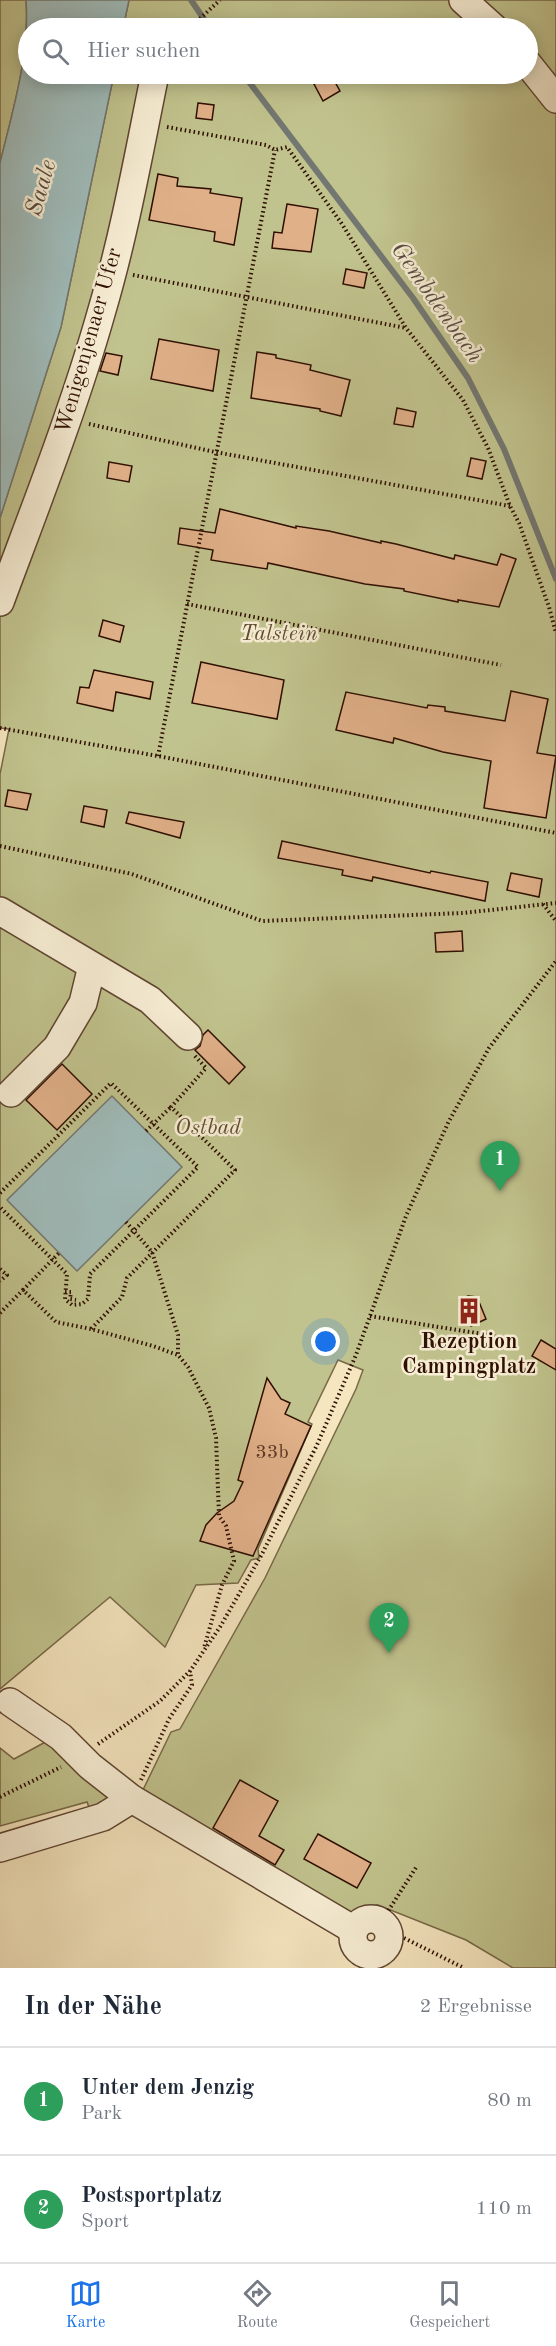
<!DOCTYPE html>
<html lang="de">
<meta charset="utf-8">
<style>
body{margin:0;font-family:"Old Standard TT",serif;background:#f2f2f3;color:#1f2937}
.you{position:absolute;left:326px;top:1342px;width:21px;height:21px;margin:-15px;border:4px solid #fff;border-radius:50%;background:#1a73e8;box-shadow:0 0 0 9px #1a73e833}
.badge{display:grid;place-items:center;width:39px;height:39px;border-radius:50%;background:#1a73e8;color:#fff;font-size:20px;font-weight:700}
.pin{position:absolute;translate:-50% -50px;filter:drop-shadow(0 2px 3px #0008)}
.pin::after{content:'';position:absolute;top:32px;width:21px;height:18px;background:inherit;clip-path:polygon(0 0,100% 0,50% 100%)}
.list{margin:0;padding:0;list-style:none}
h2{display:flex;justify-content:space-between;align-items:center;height:78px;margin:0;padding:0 24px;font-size:26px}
h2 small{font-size:20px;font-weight:400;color:#747a83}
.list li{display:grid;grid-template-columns:39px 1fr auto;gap:18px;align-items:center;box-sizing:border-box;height:108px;padding:0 24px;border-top:2px solid #e0e1e3}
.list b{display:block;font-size:22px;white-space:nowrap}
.list p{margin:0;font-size:20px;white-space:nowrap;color:#747a83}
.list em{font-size:20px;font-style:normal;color:#747a83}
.icon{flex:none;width:33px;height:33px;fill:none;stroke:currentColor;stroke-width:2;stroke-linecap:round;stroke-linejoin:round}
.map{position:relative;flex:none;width:556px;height:1968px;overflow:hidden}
.search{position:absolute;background:#fff;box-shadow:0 3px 15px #0003;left:18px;right:18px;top:18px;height:66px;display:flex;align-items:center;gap:15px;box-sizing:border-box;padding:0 21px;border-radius:33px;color:#747a83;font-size:22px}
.sheet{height:294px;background:#fff}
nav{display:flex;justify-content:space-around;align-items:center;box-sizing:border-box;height:84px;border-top:2px solid #e0e1e3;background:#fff;font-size:16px;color:#747a83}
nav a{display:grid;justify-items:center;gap:3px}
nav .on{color:#1a73e8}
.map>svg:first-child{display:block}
</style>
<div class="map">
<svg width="556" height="1968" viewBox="0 0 556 1968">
<rect width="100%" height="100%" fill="#f5e6c0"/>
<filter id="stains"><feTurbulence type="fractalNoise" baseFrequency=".00333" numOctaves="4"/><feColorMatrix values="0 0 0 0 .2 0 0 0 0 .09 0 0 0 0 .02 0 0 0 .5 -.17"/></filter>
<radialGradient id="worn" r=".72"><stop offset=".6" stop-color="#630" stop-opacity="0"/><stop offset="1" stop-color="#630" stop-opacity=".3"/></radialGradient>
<!-- green -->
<g fill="#c1c38e" stroke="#786948" stroke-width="1.5">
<path d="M 0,0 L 26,0 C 30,54 13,110 0,163 Z"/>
<polygon points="129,0 556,0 556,1968 513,1968 466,1940 378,1905 364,1907 350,1914 141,1794 171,1732 180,1729 265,1578 356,1389 363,1370 338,1360 308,1422 312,1424 258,1549 259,1558 251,1560 238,1583 196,1585 165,1647 110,1597 0,1689 0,774 9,729 0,728 0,518 61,327 114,74 528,74 528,28 123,28"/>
<polygon points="51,1739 118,1798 92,1815 87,1802 0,1826 0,1748 14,1759"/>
</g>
<!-- water -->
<g fill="#a0bdbc" stroke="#737771" stroke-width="1.5">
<path d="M 26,0 L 129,0 L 123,28 L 28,28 L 28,74 L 114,74 L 61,327 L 0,518 L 0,163 C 13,110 30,54 26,0 Z"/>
<polygon points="112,1096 182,1167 77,1271 7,1200"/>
</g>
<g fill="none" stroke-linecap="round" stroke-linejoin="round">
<!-- stream -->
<g stroke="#737771" stroke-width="6">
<polyline points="191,0 210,28"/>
<polyline points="243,74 413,298 468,378 504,449 556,579"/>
</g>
</g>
<!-- building -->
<g fill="#e0b089" stroke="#2f0f01" stroke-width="1.5">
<polygon points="331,75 340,91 323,101 314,84"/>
<polygon points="198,103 214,105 212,120 196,118"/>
<polygon points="158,174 178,178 177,186 211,189 210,193 242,198 234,245 214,241 215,232 149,220"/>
<polygon points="287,204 318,209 311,252 272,248 274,232 282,233"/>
<polygon points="346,269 367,273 364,288 343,284"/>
<polygon points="159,339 219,350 213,391 151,379"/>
<polygon points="257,352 276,355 276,358 311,365 310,370 350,380 341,416 320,411 320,409 251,398"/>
<polygon points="106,353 122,356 118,375 100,371"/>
<polygon points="397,408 416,412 413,427 394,424"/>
<polygon points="471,458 486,461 482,479 467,476"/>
<polygon points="109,462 132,466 129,482 107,478"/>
<polygon points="220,509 296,528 296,526 329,531 381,543 381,541 396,544 454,559 455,555 497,565 501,554 516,559 499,607 458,600 458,602 404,591 404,589 365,584 268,563 267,569 211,560 213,550 178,544 180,528 215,533"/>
<polygon points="103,620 124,626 120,642 99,636"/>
<polygon points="201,662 284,680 277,719 192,703"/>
<polygon points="94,670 153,682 150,699 116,692 113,711 77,703 80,687 89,688"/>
<polygon points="511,691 548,699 537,753 556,756 546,818 484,808 491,761 443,752 394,738 393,743 336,730 346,692 427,708 428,705 445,707 445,711 505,721"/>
<polygon points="8,790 31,794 27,810 5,806"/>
<polygon points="84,806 107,810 104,827 81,822"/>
<polygon points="129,812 184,822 180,838 126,823"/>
<polygon points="282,841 430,873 431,871 488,882 485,901 373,877 372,881 342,875 343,870 278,858"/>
<polygon points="511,873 542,879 539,897 507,890"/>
<polygon points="462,931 463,951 436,952 435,933"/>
<polygon points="208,1030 245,1067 229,1084 195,1050 200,1046 203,1035"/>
<polygon points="62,1064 92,1094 57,1130 26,1100"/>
<polygon points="468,1296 477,1297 486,1319 471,1326 459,1300"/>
<polygon points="541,1340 556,1349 556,1370 532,1356"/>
<polygon points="267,1378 281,1399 290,1403 285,1414 311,1426 253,1556 200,1541 206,1525 217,1513 234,1501 243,1482 238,1480"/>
<polygon points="240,1780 278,1801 259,1836 284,1850 275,1865 213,1828"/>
<polygon points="318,1834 371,1863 357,1888 304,1859"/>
</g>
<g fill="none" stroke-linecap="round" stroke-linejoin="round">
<!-- minor casing -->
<g stroke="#604531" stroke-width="30">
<g id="minor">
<polyline points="463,0 494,28"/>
<polyline points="528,64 556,99"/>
<path d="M 0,602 C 36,505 74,409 102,310 C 125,232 139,152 155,74"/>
<polyline points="0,911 150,1000 188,1036"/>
<polyline points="11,1093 57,1047 83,1003 92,966"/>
<polyline points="10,1702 61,1737 90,1766 132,1799 354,1930"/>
<polyline points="0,1848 103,1817 132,1799"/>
<circle cx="371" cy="1937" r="18"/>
</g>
</g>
<!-- path -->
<g stroke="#2f0f01" stroke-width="4" stroke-dasharray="1.5 3" stroke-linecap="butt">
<polyline points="190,28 220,0"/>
<polyline points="167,127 266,145 275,150 287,147 342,224 406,328 463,400 488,448 510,506 519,523 549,607 556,633"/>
<polyline points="133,275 406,328"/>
<polyline points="89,424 215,452 510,506"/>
<polyline points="187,604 501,665"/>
<polyline points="0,728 158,756 556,833"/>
<polyline points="158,756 275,150"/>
<polyline points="0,846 132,874 262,921 463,913 556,903"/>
<polyline points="543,904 556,921"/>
<polyline points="195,1056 206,1068 171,1107 235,1170 127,1278 122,1297 91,1329 153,1346 178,1355 188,1367 209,1408 216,1438 219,1516 226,1526 234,1561 222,1585 204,1648"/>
<polyline points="146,1131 171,1107"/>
<polyline points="0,1193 111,1083 198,1167 90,1274 88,1299 82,1304 72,1305 65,1299 67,1274 0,1207"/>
<polyline points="126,1222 152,1252 178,1335 178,1355"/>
<polyline points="0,1269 7,1275 0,1281"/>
<polyline points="23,1290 59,1253"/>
<polyline points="65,1292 71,1292 70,1299 76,1300"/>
<polyline points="0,1313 23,1290 56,1322 91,1329"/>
<polyline points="370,1316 495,1336"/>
<polyline points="98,1744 160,1701 190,1671 220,1627 262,1554 317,1445 356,1355 406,1216 448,1123 489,1048 556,961"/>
<polyline points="141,1780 169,1719 192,1685 190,1671"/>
<polyline points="0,1797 61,1767"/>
<polyline points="381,1922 417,1866"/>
<polyline points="388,1930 464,1968"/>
</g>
<!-- minor -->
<use href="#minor" stroke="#f8efd6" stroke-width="27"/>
</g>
<!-- icons -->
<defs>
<g id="building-bare" transform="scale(2.07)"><path d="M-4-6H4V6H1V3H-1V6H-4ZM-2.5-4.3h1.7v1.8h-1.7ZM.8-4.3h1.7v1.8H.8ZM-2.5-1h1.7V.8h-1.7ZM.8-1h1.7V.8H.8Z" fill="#8f2418" stroke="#f8efd6" stroke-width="2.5" paint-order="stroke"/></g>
</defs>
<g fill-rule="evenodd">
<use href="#building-bare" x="469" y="1311"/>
</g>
<g text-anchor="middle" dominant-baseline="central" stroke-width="5" stroke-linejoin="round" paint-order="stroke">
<!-- number labels -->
<g font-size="20" fill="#5b3723">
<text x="272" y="1453">33b</text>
</g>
<!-- street labels -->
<g font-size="22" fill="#2f0f01" stroke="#f8efd6">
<text transform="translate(89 341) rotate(-74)">Wenigenjenaer Ufer</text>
</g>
<!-- park labels -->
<g font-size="22" font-style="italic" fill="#624e32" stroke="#f8efd6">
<text x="279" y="634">Talstein</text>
<text x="208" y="1128">Ostbad</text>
</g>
<!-- poi labels -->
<g font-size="22" font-weight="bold" fill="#2f0f01" stroke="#f8efd6">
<text x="469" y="1342">Rezeption<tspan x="469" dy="25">Campingplatz</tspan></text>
</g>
<!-- water labels -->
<g font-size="24" font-style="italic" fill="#574c42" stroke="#f8efd6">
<text transform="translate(42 188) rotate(-74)">Saale</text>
<text transform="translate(436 303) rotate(55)">Gembdenbach</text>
</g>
</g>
<rect width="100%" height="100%" filter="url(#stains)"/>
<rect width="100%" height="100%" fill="url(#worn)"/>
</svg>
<div class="you"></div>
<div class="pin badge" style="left:500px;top:1191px;background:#2e9e5b">1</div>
<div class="pin badge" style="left:389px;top:1653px;background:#2e9e5b">2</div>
<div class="search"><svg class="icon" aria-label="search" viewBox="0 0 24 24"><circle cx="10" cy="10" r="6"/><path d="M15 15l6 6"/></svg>Hier suchen</div>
</div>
<section class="sheet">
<h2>In der Nähe<small>2 Ergebnisse</small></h2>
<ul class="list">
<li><span class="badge" style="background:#2e9e5b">1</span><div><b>Unter dem Jenzig</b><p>Park</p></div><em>80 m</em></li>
<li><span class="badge" style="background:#2e9e5b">2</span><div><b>Postsportplatz</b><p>Sport</p></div><em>110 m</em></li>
</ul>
</section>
<nav>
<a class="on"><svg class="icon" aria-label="map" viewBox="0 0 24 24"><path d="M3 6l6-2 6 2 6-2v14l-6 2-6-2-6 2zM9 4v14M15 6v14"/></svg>Karte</a>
<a><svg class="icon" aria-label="directions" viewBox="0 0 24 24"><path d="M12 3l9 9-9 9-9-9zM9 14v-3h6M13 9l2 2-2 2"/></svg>Route</a>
<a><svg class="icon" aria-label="saved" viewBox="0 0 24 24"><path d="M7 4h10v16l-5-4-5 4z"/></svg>Gespeichert</a>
</nav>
